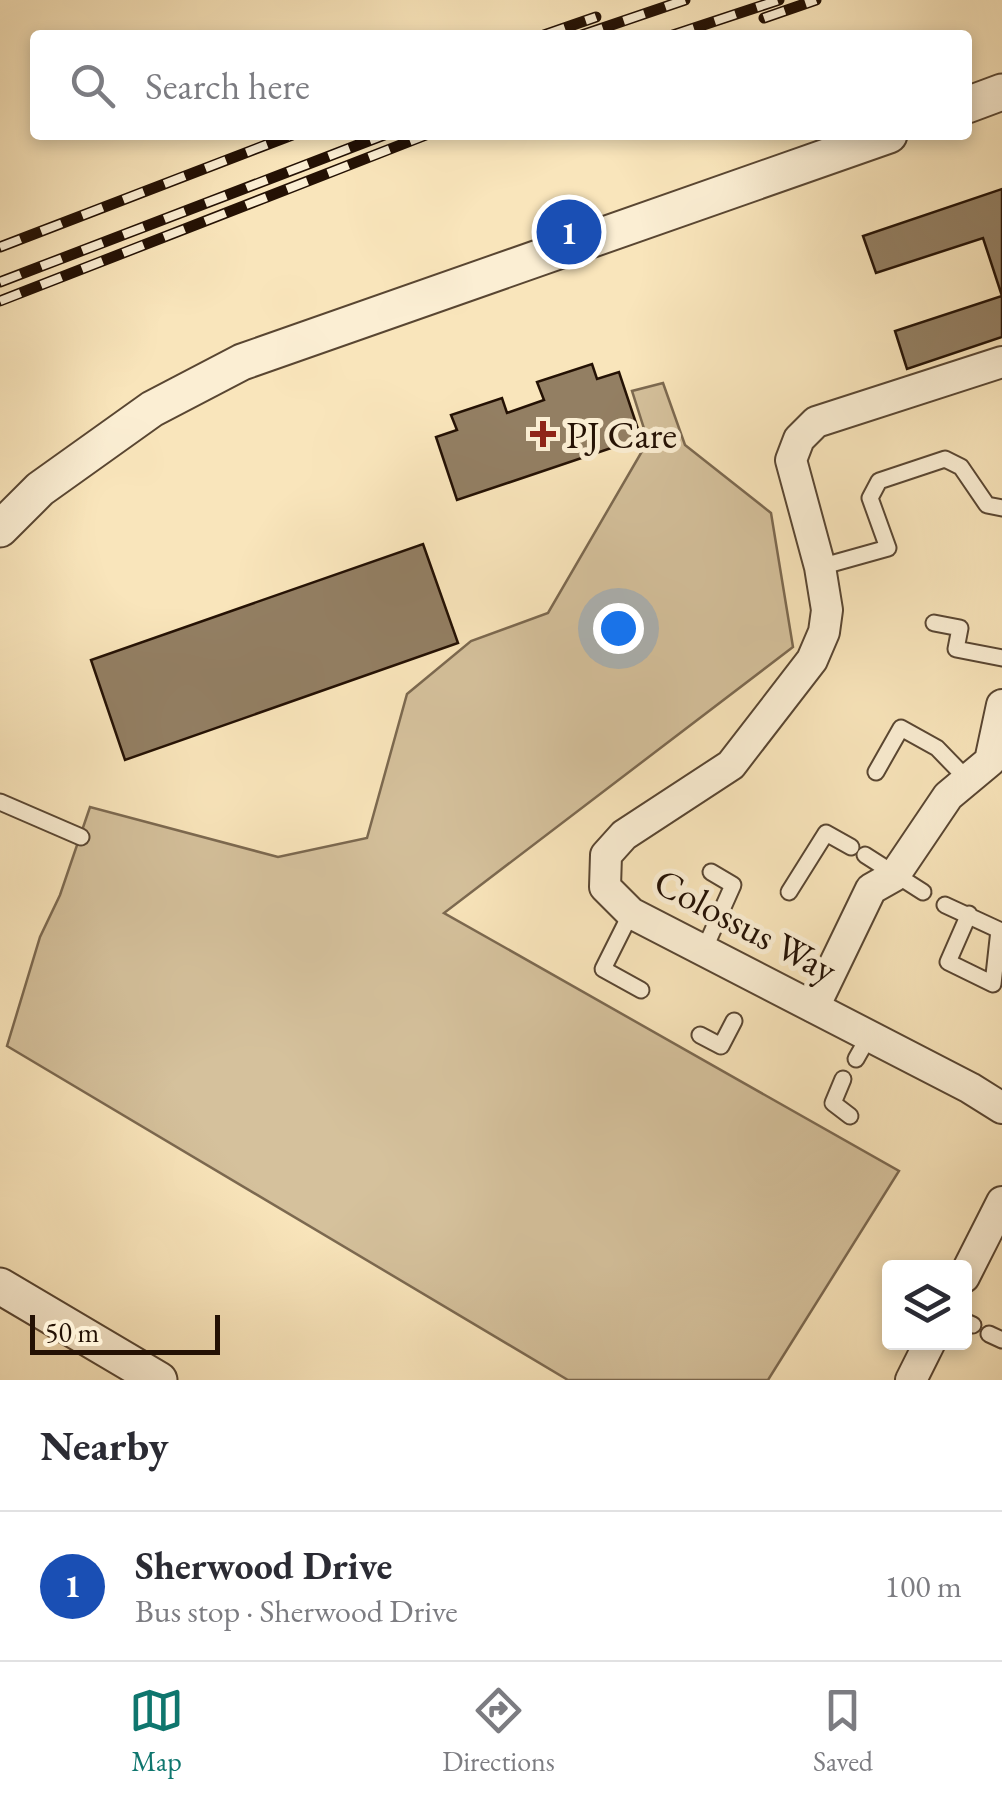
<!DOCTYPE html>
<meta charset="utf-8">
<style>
body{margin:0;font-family:"EB Garamond",serif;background:#f2f2f3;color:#2b2b33}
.controls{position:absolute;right:30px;bottom:30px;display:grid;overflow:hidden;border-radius:10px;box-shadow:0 5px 15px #0003}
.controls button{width:90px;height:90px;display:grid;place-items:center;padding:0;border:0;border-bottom:2px solid #e1e1e2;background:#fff;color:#2b2b33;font:50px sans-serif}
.scale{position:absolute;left:30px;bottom:25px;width:190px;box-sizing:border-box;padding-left:10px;border:5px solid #241104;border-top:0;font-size:28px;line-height:35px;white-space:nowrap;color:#241104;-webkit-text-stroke:8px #fbeed3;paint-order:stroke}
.you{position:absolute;left:618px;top:628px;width:35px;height:35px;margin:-25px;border:8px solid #fff;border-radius:50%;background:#1a73e8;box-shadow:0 0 0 15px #1a73e833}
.badge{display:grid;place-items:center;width:65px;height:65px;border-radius:50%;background:#0f766e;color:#fff;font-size:32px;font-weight:700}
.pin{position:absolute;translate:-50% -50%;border:5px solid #fff;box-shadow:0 2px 10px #0006}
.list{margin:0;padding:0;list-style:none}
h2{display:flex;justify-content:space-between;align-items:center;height:130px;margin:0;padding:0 40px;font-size:42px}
h2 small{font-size:32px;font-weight:400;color:#7c7c81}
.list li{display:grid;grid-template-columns:65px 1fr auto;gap:30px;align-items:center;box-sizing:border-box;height:150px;padding:0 40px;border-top:2px solid #e1e1e2}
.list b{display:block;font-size:38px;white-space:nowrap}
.list p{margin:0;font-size:32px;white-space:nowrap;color:#7c7c81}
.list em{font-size:32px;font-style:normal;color:#7c7c81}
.icon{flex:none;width:55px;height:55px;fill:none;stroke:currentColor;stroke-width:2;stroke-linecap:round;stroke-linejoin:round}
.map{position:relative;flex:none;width:1002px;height:1380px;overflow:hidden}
.search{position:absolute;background:#fff;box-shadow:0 5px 15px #0003;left:30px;right:30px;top:30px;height:110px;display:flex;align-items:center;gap:25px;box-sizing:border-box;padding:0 35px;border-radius:10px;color:#7c7c81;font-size:38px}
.sheet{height:280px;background:#fff}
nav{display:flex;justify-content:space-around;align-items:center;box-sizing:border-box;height:140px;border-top:2px solid #e1e1e2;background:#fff;font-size:28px;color:#7c7c81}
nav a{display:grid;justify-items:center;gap:5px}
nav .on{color:#0f766e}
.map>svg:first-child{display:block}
</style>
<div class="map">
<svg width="1002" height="1380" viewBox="0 0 1002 1380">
<rect width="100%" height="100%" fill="#f9e5bb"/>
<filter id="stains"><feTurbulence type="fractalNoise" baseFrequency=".002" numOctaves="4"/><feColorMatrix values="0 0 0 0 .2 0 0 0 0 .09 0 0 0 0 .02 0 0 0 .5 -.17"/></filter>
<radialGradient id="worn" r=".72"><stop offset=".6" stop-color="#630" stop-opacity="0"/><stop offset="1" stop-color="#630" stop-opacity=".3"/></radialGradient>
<!-- green -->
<polygon fill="#d5c19c" stroke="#7c6950" stroke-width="2.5" points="663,383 685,445 771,513 793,647 444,913 899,1171 768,1380 568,1380 7,1046 40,937 60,895 90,807 278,857 367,838 407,694 471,641 548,613 648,441 632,391"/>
<!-- building -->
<g fill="#937f63" stroke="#241104" stroke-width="2.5">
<polygon points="1002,189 1002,337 907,369 895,331 1002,296 983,238 876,273 863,236"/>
<polygon points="592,364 597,379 619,372 641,438 457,500 436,437 457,430 451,415 502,398 507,413 544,400 537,382"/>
<polygon points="423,544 458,643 125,760 91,660"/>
</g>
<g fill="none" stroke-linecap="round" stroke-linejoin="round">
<!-- service casing -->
<g stroke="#594632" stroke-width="19">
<g id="service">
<polyline points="820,567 888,548 870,498 879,481 945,459 961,467 987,505 1002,508"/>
<polyline points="934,623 960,628 956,649 1002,658"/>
<polyline points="876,772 901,728 937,748 968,780"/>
<polyline points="0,802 81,837"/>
<polyline points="865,855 923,892"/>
<polyline points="789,892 826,833 851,847"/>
<polyline points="945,905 999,930 993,984 948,962 969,914"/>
<polyline points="631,913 603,969 641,990"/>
<polyline points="704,950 733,885 711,872"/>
<polyline points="700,1035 721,1046 734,1021"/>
<polyline points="856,1059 869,1036"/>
<polyline points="843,1079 833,1103 850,1116"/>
<polyline points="964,1321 973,1325"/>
<polyline points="989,1334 1002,1340"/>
</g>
</g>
<!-- minor casing -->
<g stroke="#594632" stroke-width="34">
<g id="minor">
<polyline points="1002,362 816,422 799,439 791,460 820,567 827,610 824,632 812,660 731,765 624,835 606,855 605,887 631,913 970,1088 1002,1108"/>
<polyline points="814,1007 871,889 894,876 948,796 990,761 1002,705"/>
<polyline points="964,1277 1002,1202"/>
<polyline points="911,1380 930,1342"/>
</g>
</g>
<!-- tertiary casing -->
<g stroke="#594632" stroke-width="39">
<g id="tertiary">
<polyline points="967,105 1002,92"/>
<polyline points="0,529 40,489 152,409 242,362 889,135"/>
<polyline points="0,1286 159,1380"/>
</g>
</g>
<!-- service -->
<use href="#service" stroke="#fbeed3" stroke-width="15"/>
<!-- minor -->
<use href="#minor" stroke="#fbeed3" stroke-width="30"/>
<!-- tertiary -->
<use href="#tertiary" stroke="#fbeed3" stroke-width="35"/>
<!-- rail casing -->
<g stroke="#241104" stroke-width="11">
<g id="rail">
<polyline points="764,18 816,0"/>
<polyline points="544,35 596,17"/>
<polyline points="582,35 685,0"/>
<polyline points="673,35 779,0"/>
<polyline points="0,247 292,135"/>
<polyline points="0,282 384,135"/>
<polyline points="0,301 426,135"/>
</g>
</g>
<!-- rail -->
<use href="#rail" stroke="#fbeed3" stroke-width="8" stroke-dasharray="22" stroke-linecap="butt"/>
</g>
<!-- markers -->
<path fill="#8f2418" stroke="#fbeed3" stroke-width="4" d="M538 419h10v10h10v10h-10v10h-10v-10h-10v-10h10z"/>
<g text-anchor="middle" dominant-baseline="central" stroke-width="10" stroke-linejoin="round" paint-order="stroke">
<!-- poi labels -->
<g font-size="38" fill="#241104" stroke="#fbeed3" text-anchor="start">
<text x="566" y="434">PJ Care</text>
</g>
<!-- street labels -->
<g font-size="38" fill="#241104" stroke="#fbeed3">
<text transform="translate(746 925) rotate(28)">Colossus Way</text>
</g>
</g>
<rect width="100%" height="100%" filter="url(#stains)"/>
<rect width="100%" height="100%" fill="url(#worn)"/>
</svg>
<div class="controls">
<button><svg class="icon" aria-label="layers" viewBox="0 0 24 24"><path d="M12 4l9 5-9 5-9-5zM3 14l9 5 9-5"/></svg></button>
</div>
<div class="scale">50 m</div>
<div class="you"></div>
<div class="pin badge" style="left:569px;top:232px;background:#1a4fb4">1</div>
<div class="search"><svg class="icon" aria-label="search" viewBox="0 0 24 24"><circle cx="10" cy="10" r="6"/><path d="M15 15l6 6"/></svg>Search here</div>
</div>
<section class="sheet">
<h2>Nearby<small></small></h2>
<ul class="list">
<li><span class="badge" style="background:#1a4fb4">1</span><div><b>Sherwood Drive</b><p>Bus stop · Sherwood Drive</p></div><em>100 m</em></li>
</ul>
</section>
<nav>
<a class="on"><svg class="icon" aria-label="map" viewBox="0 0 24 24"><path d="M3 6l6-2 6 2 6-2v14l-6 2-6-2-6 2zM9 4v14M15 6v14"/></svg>Map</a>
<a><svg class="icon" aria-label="directions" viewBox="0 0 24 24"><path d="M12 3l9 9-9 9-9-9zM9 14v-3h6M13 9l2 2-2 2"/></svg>Directions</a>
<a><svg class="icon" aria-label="saved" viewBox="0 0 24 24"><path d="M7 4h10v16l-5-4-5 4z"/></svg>Saved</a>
</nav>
